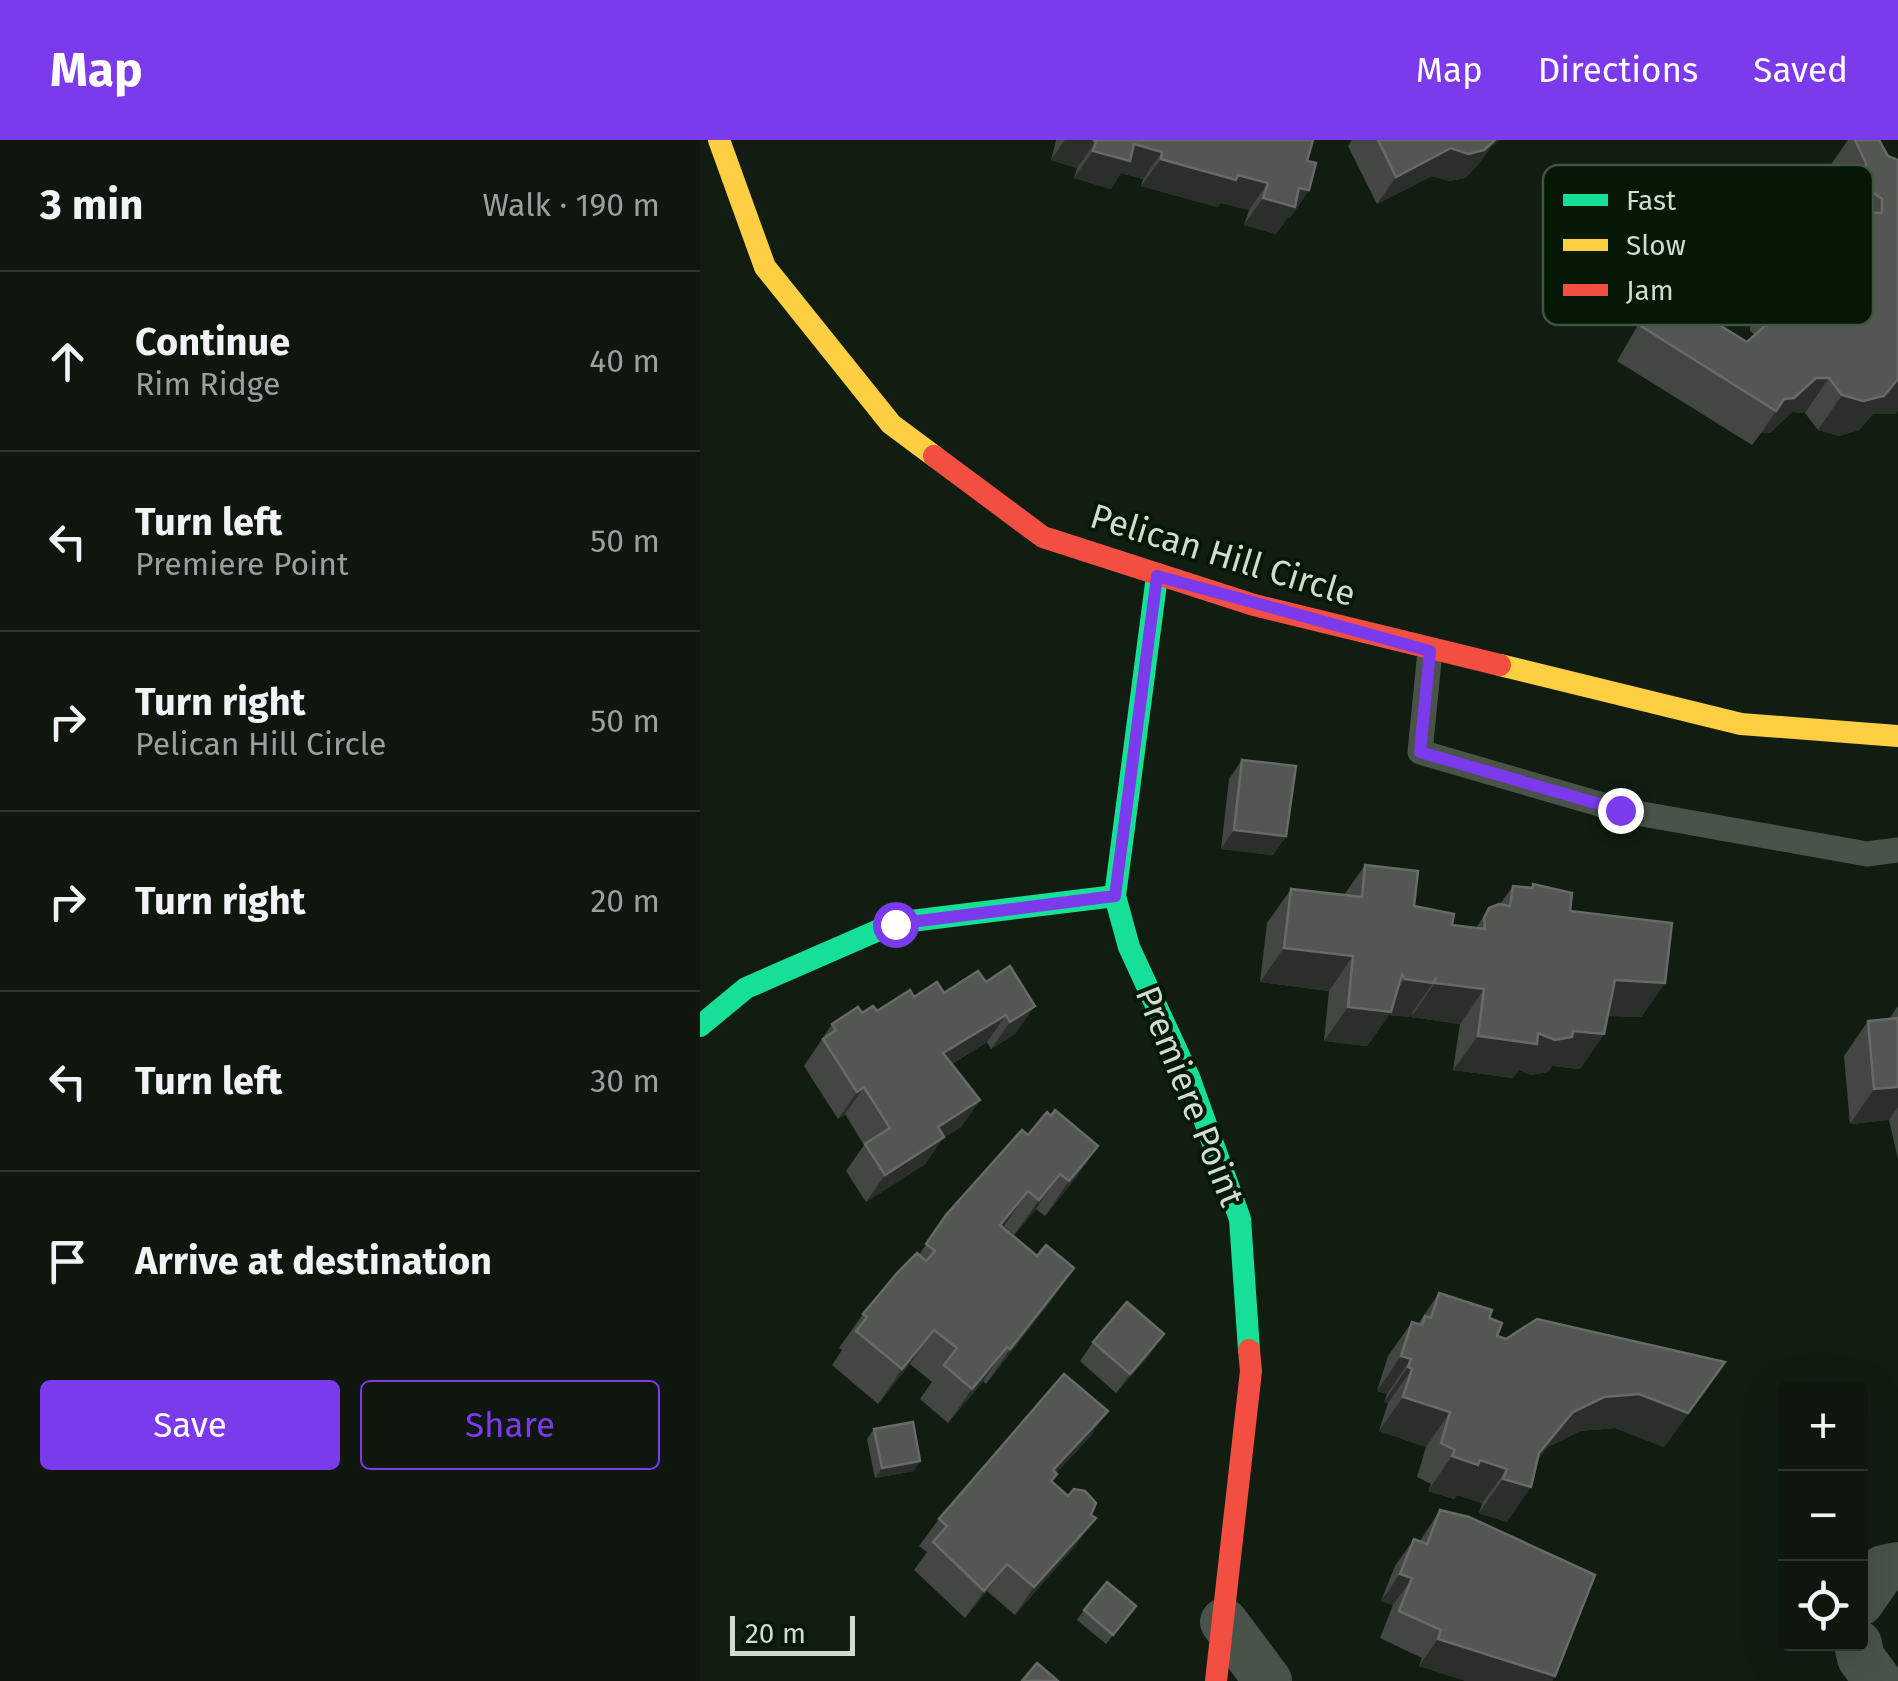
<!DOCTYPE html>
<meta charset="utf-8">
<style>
body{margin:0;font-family:"Fira Sans",sans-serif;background:#1c231c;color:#f1f3f6}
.controls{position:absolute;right:30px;bottom:30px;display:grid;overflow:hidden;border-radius:10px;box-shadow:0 10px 40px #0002}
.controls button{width:90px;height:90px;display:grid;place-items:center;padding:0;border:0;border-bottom:2px solid #2e352e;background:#0e160e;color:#f1f3f6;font:50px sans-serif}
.scale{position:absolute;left:30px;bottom:25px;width:125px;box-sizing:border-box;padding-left:10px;border:5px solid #cfdccf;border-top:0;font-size:28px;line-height:35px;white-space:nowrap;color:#cfdccf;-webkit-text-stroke:8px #051805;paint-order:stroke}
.stop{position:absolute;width:30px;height:30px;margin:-22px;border:8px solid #7c3aed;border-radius:50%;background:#fff}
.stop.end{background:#7c3aed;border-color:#fff;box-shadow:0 2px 10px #0008}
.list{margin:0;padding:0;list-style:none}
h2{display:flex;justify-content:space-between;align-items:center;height:130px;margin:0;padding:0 40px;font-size:42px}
h2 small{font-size:32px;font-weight:400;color:#9b9f9e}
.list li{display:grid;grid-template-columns:65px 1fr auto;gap:30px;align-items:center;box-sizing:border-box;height:180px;padding:0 40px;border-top:2px solid #2e352e}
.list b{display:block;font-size:38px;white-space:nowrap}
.list p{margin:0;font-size:32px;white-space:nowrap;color:#9b9f9e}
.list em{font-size:32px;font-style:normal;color:#9b9f9e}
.actions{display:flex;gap:20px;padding:30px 40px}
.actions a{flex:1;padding:22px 0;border:2px solid #7c3aed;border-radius:10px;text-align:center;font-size:35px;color:#7c3aed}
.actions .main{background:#7c3aed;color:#fff}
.icon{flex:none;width:55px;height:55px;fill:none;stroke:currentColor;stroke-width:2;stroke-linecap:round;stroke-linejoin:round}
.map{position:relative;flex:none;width:1198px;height:1541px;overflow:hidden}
header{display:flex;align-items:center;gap:60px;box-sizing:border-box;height:140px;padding:0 50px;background:#7c3aed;color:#fff}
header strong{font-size:48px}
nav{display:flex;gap:55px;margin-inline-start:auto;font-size:35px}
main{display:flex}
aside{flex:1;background:#0e160e}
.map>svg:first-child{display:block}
</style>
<header>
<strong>Map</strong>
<nav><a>Map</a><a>Directions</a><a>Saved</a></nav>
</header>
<main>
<aside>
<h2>3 min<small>Walk · 190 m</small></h2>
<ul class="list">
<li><svg class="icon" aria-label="ahead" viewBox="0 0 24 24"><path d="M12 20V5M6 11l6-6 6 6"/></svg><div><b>Continue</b><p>Rim Ridge</p></div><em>40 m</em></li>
<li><svg class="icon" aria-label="left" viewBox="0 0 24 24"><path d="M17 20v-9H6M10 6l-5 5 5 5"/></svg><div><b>Turn left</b><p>Premiere Point</p></div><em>50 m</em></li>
<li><svg class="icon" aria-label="right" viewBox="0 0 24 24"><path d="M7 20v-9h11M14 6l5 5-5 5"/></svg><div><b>Turn right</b><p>Pelican Hill Circle</p></div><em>50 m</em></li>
<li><svg class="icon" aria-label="right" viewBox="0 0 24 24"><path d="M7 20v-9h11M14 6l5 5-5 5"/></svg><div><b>Turn right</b></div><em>20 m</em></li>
<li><svg class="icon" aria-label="left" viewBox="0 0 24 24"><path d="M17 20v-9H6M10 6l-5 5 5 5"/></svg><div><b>Turn left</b></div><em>30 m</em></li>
<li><svg class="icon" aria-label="arrive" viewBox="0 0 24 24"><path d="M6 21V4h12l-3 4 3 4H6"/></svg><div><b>Arrive at destination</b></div></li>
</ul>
<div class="actions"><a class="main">Save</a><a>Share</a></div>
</aside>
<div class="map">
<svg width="1198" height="1541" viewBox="0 0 1198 1541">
<rect width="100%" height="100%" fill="#121d12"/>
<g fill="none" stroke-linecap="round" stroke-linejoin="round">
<!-- lane -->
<polyline stroke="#495349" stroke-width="25" points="730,511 720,612 920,670 1167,714 1198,710"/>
<!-- street -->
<g stroke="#495349" stroke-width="48">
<polyline points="1160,1462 1183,1429 1198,1426"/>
<polyline points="524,1482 568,1541"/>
<polyline points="1158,1504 1161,1518 1178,1541"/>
</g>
<!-- fast -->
<g stroke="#16e098" stroke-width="22">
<polyline points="457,436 415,756 429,807 489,937 540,1079 549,1210"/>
<polyline points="0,886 46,848 195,783 415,756"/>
</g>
<!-- slow -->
<g stroke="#ffcf43" stroke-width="22">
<polyline points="19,0 65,127 191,284 234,316"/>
<polyline points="800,525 1041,584 1198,596"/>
</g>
<!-- jam -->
<g stroke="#f24e42" stroke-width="22">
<polyline points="234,316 343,397 554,465 800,525"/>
<polyline points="516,1541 551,1231 549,1210"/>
</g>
</g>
<!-- wall -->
<g fill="#444643">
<polygon points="356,0 613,0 607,21 609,50 590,78 588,77 576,94 544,85 549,70 521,63 517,67 441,46 443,39 421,33 411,49 374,38 377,28 351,20"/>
<polygon points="652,0 801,0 792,5 777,26 765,38 749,41 732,36 677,64 648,6"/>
<polygon points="1148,0 1179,0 1196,274 1173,274 1159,290 1139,296 1118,290 1105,273 1092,272 1070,293 1061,293 1052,305 917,221 938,185 962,150 1047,202 1055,195 1050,191 1050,166 1074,132 1091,122 1100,111 1107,111 1141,78 1142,58 1128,29"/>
<polygon points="542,620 586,696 573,715 521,709 529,639"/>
<polygon points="665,725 714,766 752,785 776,788 789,768 800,764 813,746 831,748 833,744 965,843 941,877 908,876 904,894 880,929 852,926 848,932 831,935 819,930 813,938 753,930 760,884 711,877 712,873 709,877 689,875 667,906 624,901 629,851 560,842 567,783 591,749 644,755"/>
<polygon points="286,842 316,893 291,909 287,902 252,924 280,960 261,987 243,998 225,1024 166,1062 146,1031 164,1005 145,974 138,979 104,926 132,884 162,873 177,871 214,857 244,853"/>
<polygon points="1198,866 1198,1019 1189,980 1150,984 1144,916 1168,881 1189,879"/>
<polygon points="398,1006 374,1040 345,1076 336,1069 314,1095 304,1086 303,1087 350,1162 286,1244 283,1241 248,1283 220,1259 232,1242 210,1224 178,1264 132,1225 142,1210 139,1208 163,1174 219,1115 246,1075"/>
<polygon points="739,1153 789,1178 797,1196 1001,1256 964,1307 915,1288 880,1291 848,1307 837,1320 807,1382 779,1373 782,1363 757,1355 754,1359 728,1351 731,1344 717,1337 726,1307 679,1291 688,1263 684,1262 687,1254 677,1251 688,1216 712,1182 718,1184"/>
<polygon points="393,1202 451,1213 416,1253 380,1221"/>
<polygon points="174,1289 214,1331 175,1338 167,1299"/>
<polygon points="389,1298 356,1333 352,1342 376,1405 315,1475 287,1451 265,1478 214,1430 227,1412 219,1406 239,1379"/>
<polygon points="740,1370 855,1536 852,1541 766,1541 719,1526 722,1518 680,1498 693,1465 681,1461 695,1426 714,1399 720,1401"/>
<polygon points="436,1466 406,1504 377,1480 384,1470"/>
</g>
<!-- shaded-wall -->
<g fill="#2a2f29">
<polygon points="365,0 393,0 396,1 377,28 351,20"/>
<polygon points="789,0 801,0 792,5 777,26 765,38 749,41 732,36 677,64 696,37 751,8"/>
<polygon points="434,4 462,12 443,39 421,33 411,49 374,38 393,11"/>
<polygon points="461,19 538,35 568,43 549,70 521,63 517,67 441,46"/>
<polygon points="599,48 609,50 590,78 588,77 576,94 544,85 563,58"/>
<polygon points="1116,238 1129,238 1105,273 1092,272 1070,293 1061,293 1084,259"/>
<polygon points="1198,239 1198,271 1196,274 1173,274 1159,290 1139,296 1118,290 1142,255"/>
<polygon points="534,690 586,696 573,715 521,709"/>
<polygon points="584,808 653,816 629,851 560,842"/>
<polygon points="705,839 733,843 709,877 689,875 667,906 624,901 648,867 682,871"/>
<polygon points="915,840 965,843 941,877 891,875"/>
<polygon points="735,843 784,849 760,884 711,877"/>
<polygon points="335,866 316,893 291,909 310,882"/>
<polygon points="306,875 287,902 224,940 243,913"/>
<polygon points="873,891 904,894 880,929 852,926 848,932 831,935 819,930 813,938 753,930 778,896"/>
<polygon points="164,947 145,974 138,979 157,952"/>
<polygon points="1198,947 1198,967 1189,980 1150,984 1174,949"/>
<polygon points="280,960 261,987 243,998 225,1024 166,1062 185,1035 238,987"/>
<polygon points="398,1006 374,1040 345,1076 369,1041"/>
<polygon points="360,1034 336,1069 314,1095 339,1060"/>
<polygon points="328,1051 304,1086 276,1119 300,1085"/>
<polygon points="374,1128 350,1162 286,1244 310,1209"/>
<polygon points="234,1190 210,1224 178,1264 202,1229"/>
<polygon points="464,1194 451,1213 416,1253 430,1234"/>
<polygon points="307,1207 283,1241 248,1283 272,1249"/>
<polygon points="701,1216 711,1219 687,1254 677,1251"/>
<polygon points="1025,1222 964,1307 915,1288 880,1291 848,1307 818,1344 831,1347 807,1382 779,1373 803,1339 839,1313 873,1272 904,1257"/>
<polygon points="708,1227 712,1229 688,1263 684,1262"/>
<polygon points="703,1257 750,1272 726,1307 679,1291"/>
<polygon points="408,1271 389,1298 334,1357 353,1330"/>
<polygon points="752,1316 780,1320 807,1329 782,1363 757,1355 754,1359 728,1351"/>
<polygon points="220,1321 214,1331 175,1338 182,1328"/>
<polygon points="396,1378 376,1405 315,1475 334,1447"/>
<polygon points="307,1424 287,1451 265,1478 284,1451"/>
<polygon points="700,1434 712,1438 693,1465 681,1461"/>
<polygon points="738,1499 855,1536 852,1541 766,1541 719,1526"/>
</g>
<!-- building -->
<g fill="#535652" stroke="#676b65" stroke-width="2.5">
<polygon points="393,0 613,0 607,21 616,23 609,50 599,48 595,67 563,58 568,43 538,35 536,40 461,19 462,12 434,4 430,21 393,11 396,1"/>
<polygon points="678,0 795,0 784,10 768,14 751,8 696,37"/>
<polygon points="1155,0 1179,0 1188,16 1198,20 1198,239 1184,256 1163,261 1142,255 1129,238 1116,238 1094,258 1084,259 1076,271 941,186 962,150 1047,202 1067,184 1085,183 1086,165 1074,157 1074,132 1087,122 1099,122 1100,111 1107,111 1132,79 1146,80 1145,72 1182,73 1182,59 1165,47 1166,23"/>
<polygon points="542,620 596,626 586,696 534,690"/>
<polygon points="665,725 718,731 714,766 754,774 752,785 785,789 784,778 789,768 799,764 810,766 813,746 833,748 833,744 872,753 870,771 972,783 965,843 915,840 904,894 873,891 872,897 855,900 838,893 837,904 778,896 784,849 735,843 736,838 733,843 705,839 702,834 691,872 648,867 653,816 584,808 591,749 662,757"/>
<polygon points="310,826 335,866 310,882 306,875 243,913 280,960 238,987 244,997 185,1035 165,1004 190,988 164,947 157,952 123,899 136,890 132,884 158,867 162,873 173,866 177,871 210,850 214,857 237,842 244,853 278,831 286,842"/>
<polygon points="1198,878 1198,947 1174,949 1168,881"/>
<polygon points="355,970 398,1006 369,1041 360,1034 339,1060 328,1051 300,1085 337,1116 346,1105 374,1128 310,1209 307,1207 272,1249 244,1225 257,1208 234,1190 202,1229 156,1191 167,1177 163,1174 198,1132 217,1113 226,1121 235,1111 226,1104 246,1075 322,990 328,995 347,972 351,976"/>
<polygon points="739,1153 792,1170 789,1178 802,1183 797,1196 806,1199 837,1179 1025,1222 988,1273 939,1254 904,1257 873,1272 839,1313 831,1347 803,1339 807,1329 780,1320 778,1325 752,1316 755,1310 741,1303 750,1272 703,1257 712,1229 708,1227 711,1219 701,1216 712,1182 722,1185 725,1176 731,1178"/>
<polygon points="427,1162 464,1194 430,1234 393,1202"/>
<polygon points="364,1234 408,1271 353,1330 357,1334 351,1341 368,1356 374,1349 385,1351 396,1363 391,1375 396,1378 334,1447 307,1424 284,1451 233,1402 247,1386 239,1379"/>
<polygon points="213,1282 220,1321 182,1328 174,1289"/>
<polygon points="740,1370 769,1377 895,1435 855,1536 738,1499 741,1490 699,1471 712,1438 700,1434 714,1399 727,1404"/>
<polygon points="407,1442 436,1466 413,1495 384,1470"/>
<polygon points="337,1523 358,1541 322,1541"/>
</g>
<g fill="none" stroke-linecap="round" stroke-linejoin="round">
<!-- route -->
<polyline stroke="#7c3aed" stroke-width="12" points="195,784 415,756 457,436 730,511 720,612 920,670"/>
</g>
<g text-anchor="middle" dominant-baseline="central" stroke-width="8" stroke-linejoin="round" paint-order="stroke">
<!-- street labels -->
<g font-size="35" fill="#cfdccf" stroke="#051805">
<text transform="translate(523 415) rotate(17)">Pelican Hill Circle</text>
<text transform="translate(490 956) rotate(68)">Premiere Point</text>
</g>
</g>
<!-- legend -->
<rect x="843" y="25" width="330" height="160" rx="15" fill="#051805" stroke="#425342" stroke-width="2.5"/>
<rect x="863" y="54" width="45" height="12" fill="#16e098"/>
<rect x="863" y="99" width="45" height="12" fill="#ffcf43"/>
<rect x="863" y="144" width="45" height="12" fill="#f24e42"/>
<g font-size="28" fill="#cfdccf">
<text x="926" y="70">Fast</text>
<text x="926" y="115">Slow</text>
<text x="926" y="160">Jam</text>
</g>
</svg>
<div class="controls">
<button>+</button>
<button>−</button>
<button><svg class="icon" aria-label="locate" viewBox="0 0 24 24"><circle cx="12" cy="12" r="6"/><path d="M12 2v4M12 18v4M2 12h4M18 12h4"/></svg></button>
</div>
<div class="scale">20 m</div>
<div class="stop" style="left:195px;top:784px"></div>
<div class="stop end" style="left:920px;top:670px"></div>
</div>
</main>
